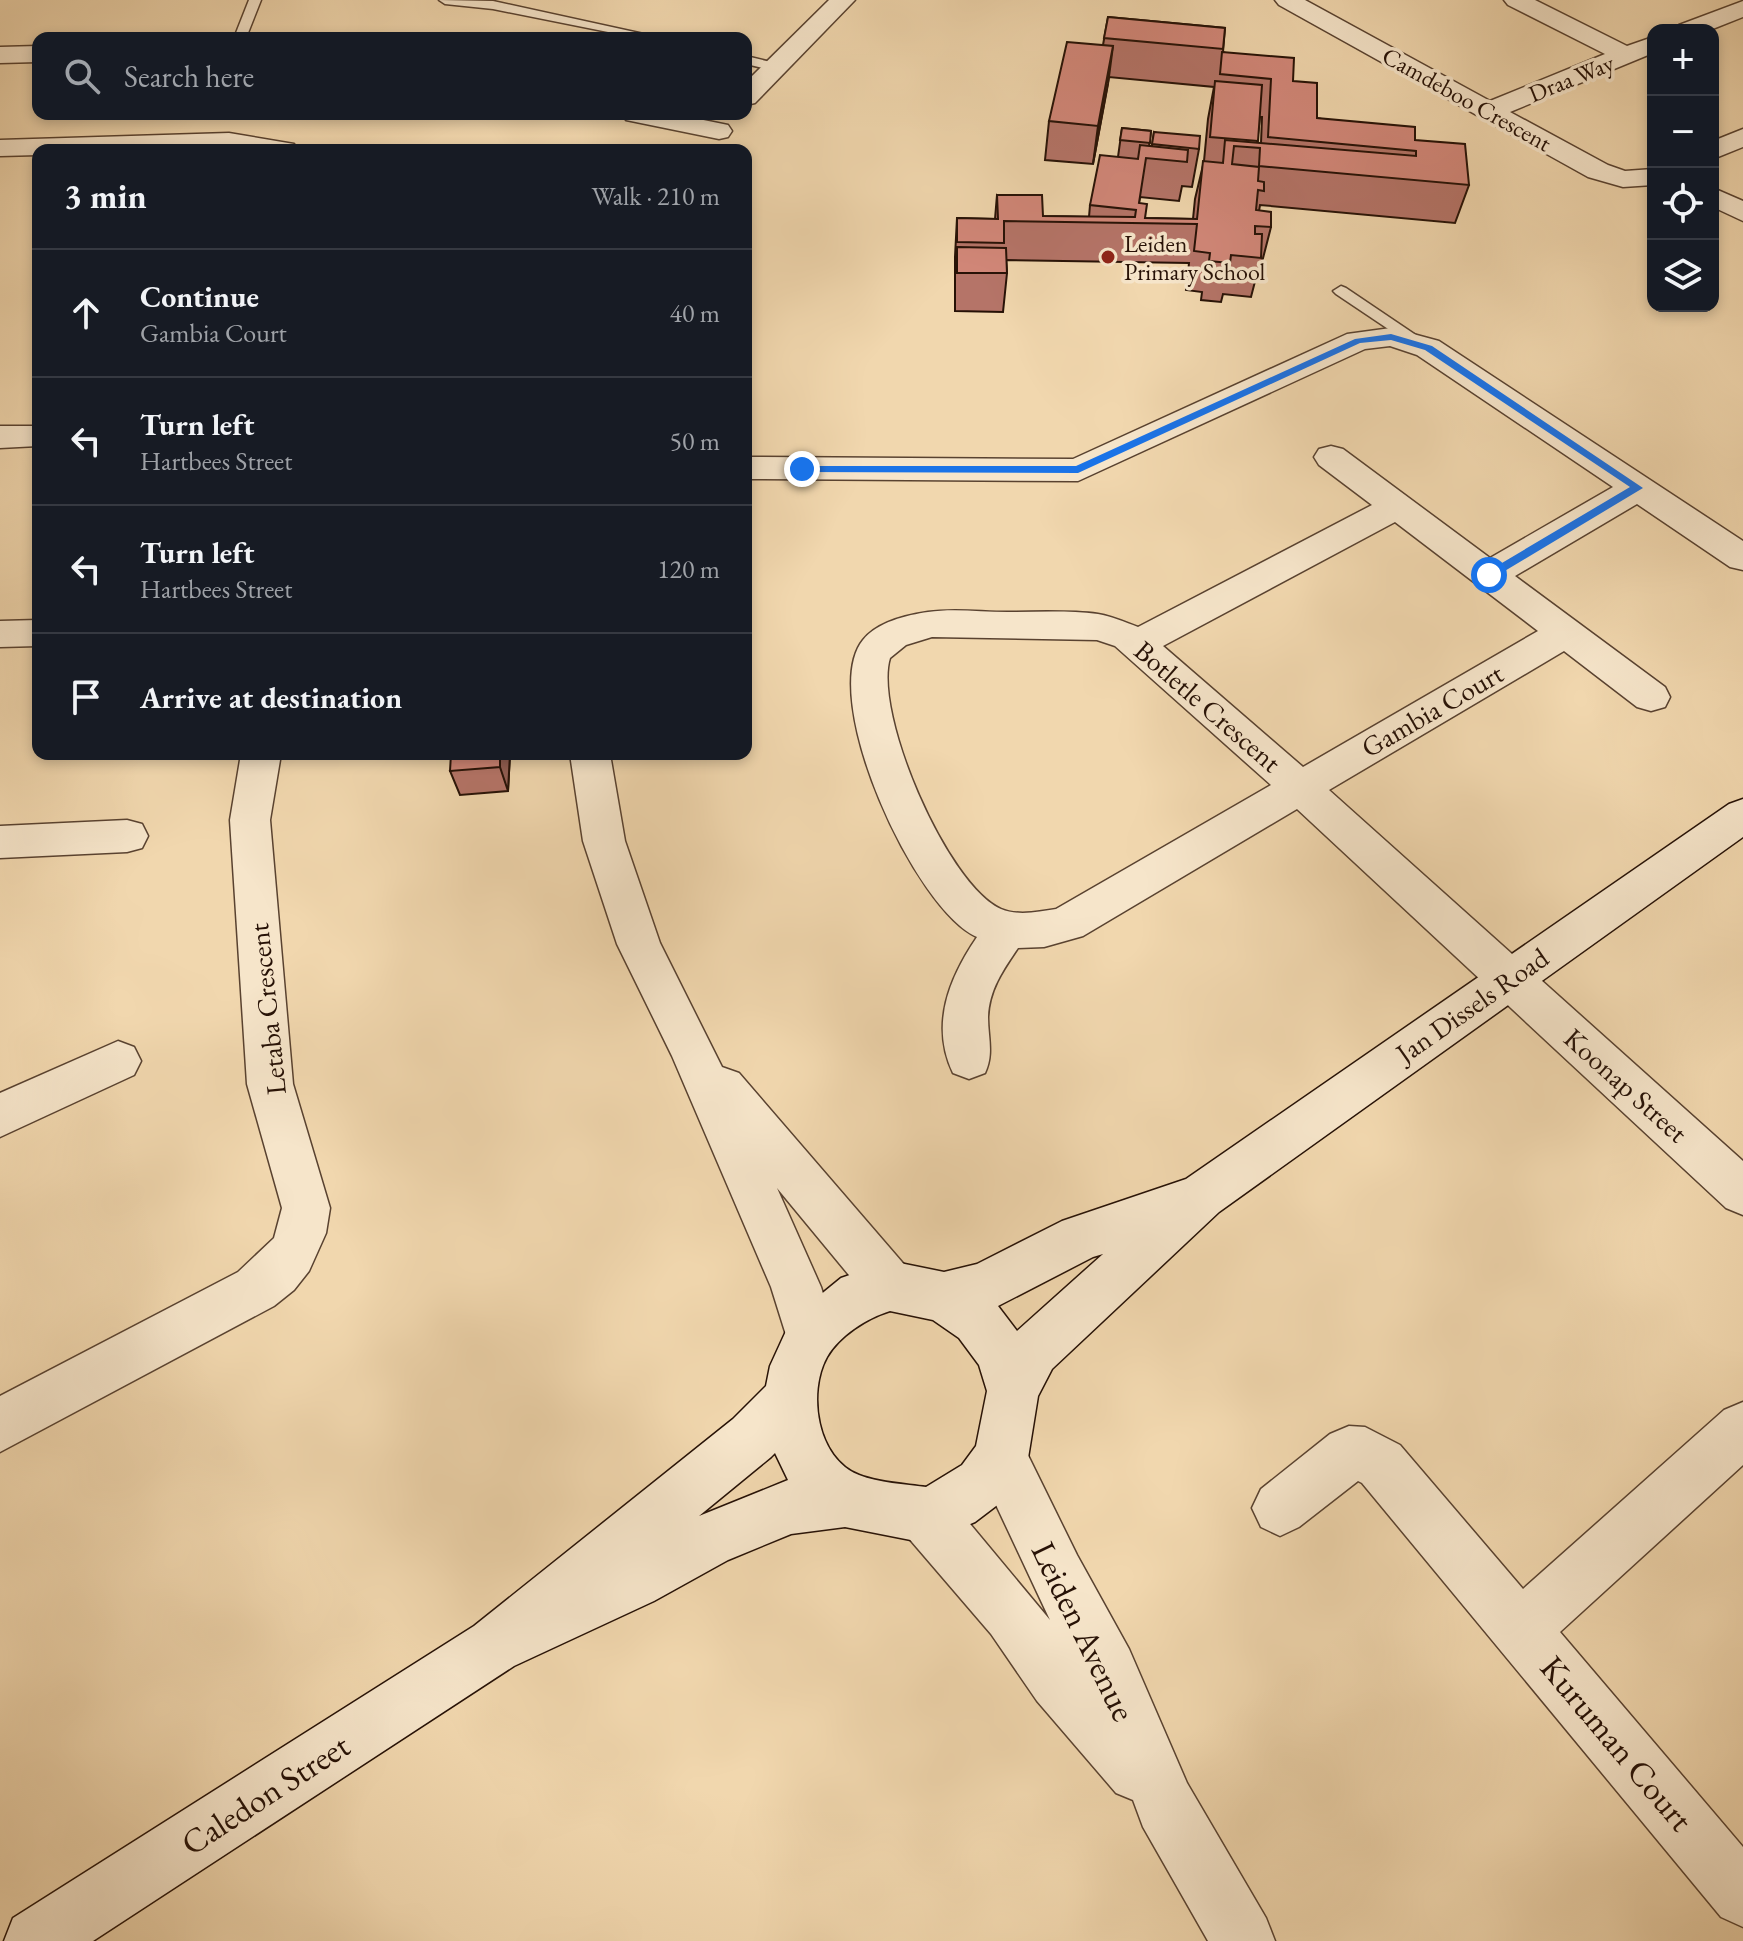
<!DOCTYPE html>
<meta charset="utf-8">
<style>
body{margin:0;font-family:"EB Garamond",serif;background:#242831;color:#f1f3f6}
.controls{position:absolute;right:24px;top:24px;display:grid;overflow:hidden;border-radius:16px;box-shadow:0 4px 12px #0003}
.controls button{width:72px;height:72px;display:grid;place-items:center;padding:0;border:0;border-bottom:2px solid #363941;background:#171b24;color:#f1f3f6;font:40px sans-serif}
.stop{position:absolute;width:24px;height:24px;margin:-18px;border:6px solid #1a73e8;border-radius:50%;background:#fff}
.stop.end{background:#1a73e8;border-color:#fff;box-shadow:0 2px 8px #0008}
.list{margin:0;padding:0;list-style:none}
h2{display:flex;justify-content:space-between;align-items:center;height:104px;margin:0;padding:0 32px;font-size:34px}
h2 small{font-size:26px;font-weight:400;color:#9ea1a6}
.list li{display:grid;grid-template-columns:52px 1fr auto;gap:24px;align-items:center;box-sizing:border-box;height:128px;padding:0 32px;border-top:2px solid #363941}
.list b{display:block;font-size:30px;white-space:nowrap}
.list p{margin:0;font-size:26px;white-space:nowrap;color:#9ea1a6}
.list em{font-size:26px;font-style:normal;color:#9ea1a6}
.icon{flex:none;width:44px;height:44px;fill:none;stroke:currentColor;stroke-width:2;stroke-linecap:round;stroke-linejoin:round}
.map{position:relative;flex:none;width:1743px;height:1941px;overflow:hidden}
.search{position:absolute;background:#171b24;box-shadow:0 4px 12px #0003;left:32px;top:32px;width:720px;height:88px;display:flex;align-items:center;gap:20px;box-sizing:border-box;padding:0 28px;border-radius:16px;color:#9ea1a6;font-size:30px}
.panel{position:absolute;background:#171b24;box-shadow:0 4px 12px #0003;left:32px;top:144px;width:720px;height:616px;border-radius:16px}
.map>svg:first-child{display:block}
</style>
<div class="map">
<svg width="1743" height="1941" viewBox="0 0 1743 1941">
<rect width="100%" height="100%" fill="#f1d7ae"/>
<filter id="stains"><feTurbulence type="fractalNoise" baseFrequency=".0025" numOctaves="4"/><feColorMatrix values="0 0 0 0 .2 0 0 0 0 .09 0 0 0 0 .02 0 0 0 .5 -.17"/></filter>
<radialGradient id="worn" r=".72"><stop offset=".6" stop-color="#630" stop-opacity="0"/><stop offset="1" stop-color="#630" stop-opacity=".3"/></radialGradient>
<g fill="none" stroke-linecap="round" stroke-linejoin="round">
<!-- lane casing -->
<g stroke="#594230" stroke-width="3">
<g id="lane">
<polygon points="249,0 261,0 246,38 234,38"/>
<polygon points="439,0 493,1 662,38 638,38 493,9 445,4"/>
<polygon points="746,56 779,64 781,67 775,71 746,64"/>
<polygon points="1341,286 1346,288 1435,348 1427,353 1421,351 1336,294 1333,291"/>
</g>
</g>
<!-- street casing -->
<g stroke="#594230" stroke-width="3">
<g id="street">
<polygon points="829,0 855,0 755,103 746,105 746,82"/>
<polygon points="1275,0 1305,0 1490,101 1605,54 1508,5 1504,0 1535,0 1627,46 1653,37 1653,53 1510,112 1608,165 1625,171 1653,169 1653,185 1623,187 1588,177 1279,5"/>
<polygon points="1743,1 1743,17 1710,30 1676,30 1679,25"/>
<polygon points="38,46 38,62 0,63 0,47"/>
<polygon points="622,114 674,114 728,125 732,131 728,137 719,139 626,120"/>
<polygon points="1743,129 1743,147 1713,159 1713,141"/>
<polygon points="229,133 294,144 298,150 38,150 38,155 0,156 0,140"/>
<polygon points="1713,188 1743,201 1743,221 1713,207"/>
<path d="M 1391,328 L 1439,341 L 1743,541 L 1743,570 L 1730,567 L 1637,504 L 1515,576 L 1665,687 L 1670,697 L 1665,707 L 1651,711 L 1637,707 L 1564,651 L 1329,790 L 1743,1161 L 1743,1215 L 1726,1208 L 1297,809 L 1083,936 L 1044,947 L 1018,948 C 1003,970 989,990 988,1017 C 988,1038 994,1054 985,1073 L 969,1079 L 953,1073 C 930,1025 949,978 977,937 C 915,910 817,697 863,640 C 877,622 907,615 928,612 C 953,608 982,612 1007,612 C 1037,612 1068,610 1098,614 C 1111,616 1125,622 1138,627 L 1372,505 L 1319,465 L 1314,457 L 1319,449 L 1331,446 L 1343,449 L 1490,558 L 1613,487 L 1417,355 L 1390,346 L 1365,349 L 1078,481 L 746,479 L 746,457 L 1073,459 L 1347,334 ZM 1395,522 L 1538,631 L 1303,767 L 1163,646 ZM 932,637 L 1097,640 L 1115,646 L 1271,785 L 1056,909 C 1038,912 1017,916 1001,909 C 947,885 873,713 890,658 L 906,645 Z"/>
<polygon points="0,426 38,426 38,446 0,448"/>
<polygon points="38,620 38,646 0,647 0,621"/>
<polygon points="241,754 281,754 270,820 293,1084 330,1208 326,1233 309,1271 294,1290 274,1306 0,1452 0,1396 238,1272 274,1238 282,1208 247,1084 230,820"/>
<polygon points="570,754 610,754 625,841 660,943 722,1067 739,1073 908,1269 915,1286 908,1303 890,1311 872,1303 777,1188 821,1287 836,1336 828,1354 810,1362 792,1354 771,1287 672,1056 617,944 583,841"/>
<polygon points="127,820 142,824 148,836 142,848 127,852 0,858 0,826"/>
<polygon points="118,1041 134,1047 141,1061 134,1075 0,1137 0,1093"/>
<polygon points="1743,1402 1743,1465 1560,1632 1743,1847 1743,1927 1721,1917 1362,1483 1358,1481 1299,1527 1280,1536 1261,1527 1252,1508 1261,1489 1330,1434 1349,1426 1365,1427 1400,1445 1523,1589 1724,1410"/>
<polygon points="1001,1431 1020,1439 1077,1555 1129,1649 1187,1783 1266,1918 1275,1941 1208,1941 1143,1827 1133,1800 1116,1793 1037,1701 991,1634 906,1535 898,1515 906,1495 926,1487 946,1495 1050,1620 974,1458 982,1439"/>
</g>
</g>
<!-- secondary casing -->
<g stroke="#261106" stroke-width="3">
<path id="secondary" d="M 1743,799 L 1743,837 L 1219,1212 L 1052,1369 L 1038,1396 L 1028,1458 L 1020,1477 L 1000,1503 L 975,1522 L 926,1543 L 845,1527 L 791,1534 L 728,1560 L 654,1601 L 514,1666 L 93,1941 L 4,1941 L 13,1918 L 474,1626 L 733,1419 L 766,1386 L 770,1366 L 792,1318 L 841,1278 L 890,1261 L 944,1272 L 977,1264 L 1062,1221 L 1186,1179 L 1729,804 ZM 1103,1254 L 1017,1331 L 998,1306 L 1093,1257 ZM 890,1311 L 933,1320 L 959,1338 L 979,1365 L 987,1391 L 976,1446 L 962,1465 L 926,1487 C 905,1484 879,1483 859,1475 C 817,1459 807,1393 827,1357 C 839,1336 867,1318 890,1311 ZM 775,1453 L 788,1480 L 699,1516 L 771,1457 Z"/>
</g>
<!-- lane -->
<use href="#lane" fill="#f6e5ca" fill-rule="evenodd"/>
<!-- street -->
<use href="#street" fill="#f6e5ca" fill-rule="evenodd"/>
<!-- secondary -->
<use href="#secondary" fill="#f6e5ca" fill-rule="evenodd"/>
</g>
<!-- wall -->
<g fill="#b57468" stroke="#261106" stroke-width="2" fill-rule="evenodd">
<path d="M 1108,17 L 1225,28 L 1223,52 L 1293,81 L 1317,118 L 1415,140 L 1469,185 L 1455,223 L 1260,205 L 1259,211 L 1271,227 L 1261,266 L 1259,266 L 1251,297 L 1223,294 L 1221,302 L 1201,300 L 1202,292 L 1186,290 L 1189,263 L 1006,260 L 1007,273 L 1003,312 L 955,311 L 955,257 L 957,218 L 995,219 L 997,195 L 1043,216 L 1089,217 L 1090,205 L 1118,157 L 1122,128 L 1151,131 L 1149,146 L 1152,146 L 1154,132 L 1199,149 L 1192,187 L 1182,186 L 1179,201 L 1140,197 L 1139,203 L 1145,218 L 1193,219 L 1195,199 L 1204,161 L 1208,119 L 1214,87 L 1109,77 L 1093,164 L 1045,160 L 1049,121 L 1103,45 ZM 1260,117 L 1262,117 L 1261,143 L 1257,143 Z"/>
<polygon points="510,754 508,791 460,795 450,771"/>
</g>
<!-- shaded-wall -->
<g fill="#935e55" stroke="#261106" stroke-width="2">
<polygon points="1113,46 1108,84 1093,164 1098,126"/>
<polygon points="500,754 510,754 508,791 500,767"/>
</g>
<!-- building -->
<g fill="#d28779" stroke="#261106" stroke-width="2">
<polygon points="1108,17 1225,28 1223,49 1104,38"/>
<polygon points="1067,42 1113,46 1098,126 1049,121"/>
<polygon points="1222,52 1294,58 1293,81 1317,83 1317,118 1415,127 1415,140 1465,144 1469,185 1259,166 1260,148 1234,146 1232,164 1259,167 1258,181 1264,182 1264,191 1258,190 1256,210 1271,212 1271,227 1255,226 1255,234 1262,234 1261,258 1231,255 1230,263 1209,261 1210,253 1194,251 1197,224 1004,221 1004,243 957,242 957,218 998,219 997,195 1042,195 1043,216 1135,217 1136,210 1090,205 1100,155 1138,159 1140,145 1188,150 1187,162 1146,158 1139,203 1147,204 1145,218 1197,219 1203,161 1223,163 1225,140 1416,156 1416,151 1268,137 1271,79 1220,74"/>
<polygon points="1215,81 1262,85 1258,141 1210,137"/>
<polygon points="1122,128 1151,131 1150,143 1120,140"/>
<polygon points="1154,132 1200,136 1199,149 1152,144"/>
<polygon points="617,145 650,149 614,150"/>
<polygon points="957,247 1006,248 1007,273 957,273"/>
<polygon points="451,754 500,754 500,767 450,771"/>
</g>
<!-- route -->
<polygon fill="#1a73e8" points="1391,334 1432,346 1643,488 1493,578 1485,578 1485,573 1630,487 1425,350 1391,340 1360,343 1078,473 802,472 797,469 802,466 1076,466 1355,339"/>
<!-- markers -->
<circle fill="#8f2418" stroke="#f6e5ca" stroke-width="3" cx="1108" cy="257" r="8"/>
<g text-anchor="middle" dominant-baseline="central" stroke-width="7" stroke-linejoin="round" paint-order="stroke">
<!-- far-street labels -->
<g font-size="24" fill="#261106" stroke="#f6e5ca">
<text transform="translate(1571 78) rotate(-22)">Draa Way</text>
<text transform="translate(1467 99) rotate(29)">Camdeboo Crescent</text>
</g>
<!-- far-poi labels -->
<g font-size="24" fill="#261106" stroke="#f6e5ca" text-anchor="start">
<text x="1124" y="243">Leiden<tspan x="1124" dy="28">Primary School</tspan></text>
</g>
<!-- street labels -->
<g font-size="28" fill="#261106" stroke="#f6e5ca">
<text transform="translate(1208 706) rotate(41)">Botletle Crescent</text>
<text transform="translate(1432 710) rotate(-30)">Gambia Court</text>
<text transform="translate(1472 1005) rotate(-35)">Jan Dissels Road</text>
<text transform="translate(267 1009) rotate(-96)">Letaba Crescent</text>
<text transform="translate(1626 1085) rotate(42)">Koonap Street</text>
</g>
<!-- near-street labels -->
<g font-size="34" fill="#261106" stroke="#f6e5ca">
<text transform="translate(1084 1631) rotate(64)">Leiden Avenue</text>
<text transform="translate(1617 1743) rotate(50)">Kuruman Court</text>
<text transform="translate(265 1794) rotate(-33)">Caledon Street</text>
</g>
</g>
<rect width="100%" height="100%" filter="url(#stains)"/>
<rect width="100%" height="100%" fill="url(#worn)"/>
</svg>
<div class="controls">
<button>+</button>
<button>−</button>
<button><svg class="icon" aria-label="locate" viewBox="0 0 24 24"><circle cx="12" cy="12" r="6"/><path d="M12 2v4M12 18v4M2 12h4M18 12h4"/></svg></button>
<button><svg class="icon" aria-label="layers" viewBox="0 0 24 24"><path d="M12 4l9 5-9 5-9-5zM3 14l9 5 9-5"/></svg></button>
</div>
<div class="stop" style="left:1489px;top:575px"></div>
<div class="stop end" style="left:802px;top:469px"></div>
<div class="search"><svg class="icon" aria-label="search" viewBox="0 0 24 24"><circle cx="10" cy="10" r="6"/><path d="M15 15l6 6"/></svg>Search here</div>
<section class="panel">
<h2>3 min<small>Walk · 210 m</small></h2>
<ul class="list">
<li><svg class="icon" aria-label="ahead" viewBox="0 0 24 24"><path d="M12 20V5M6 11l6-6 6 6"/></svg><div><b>Continue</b><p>Gambia Court</p></div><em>40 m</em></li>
<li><svg class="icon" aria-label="left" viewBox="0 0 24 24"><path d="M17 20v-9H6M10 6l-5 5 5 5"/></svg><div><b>Turn left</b><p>Hartbees Street</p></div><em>50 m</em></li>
<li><svg class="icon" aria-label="left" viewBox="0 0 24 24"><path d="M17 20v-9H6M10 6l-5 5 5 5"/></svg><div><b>Turn left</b><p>Hartbees Street</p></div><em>120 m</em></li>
<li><svg class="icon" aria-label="arrive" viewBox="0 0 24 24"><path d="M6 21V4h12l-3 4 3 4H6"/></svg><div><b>Arrive at destination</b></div></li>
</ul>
</section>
</div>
